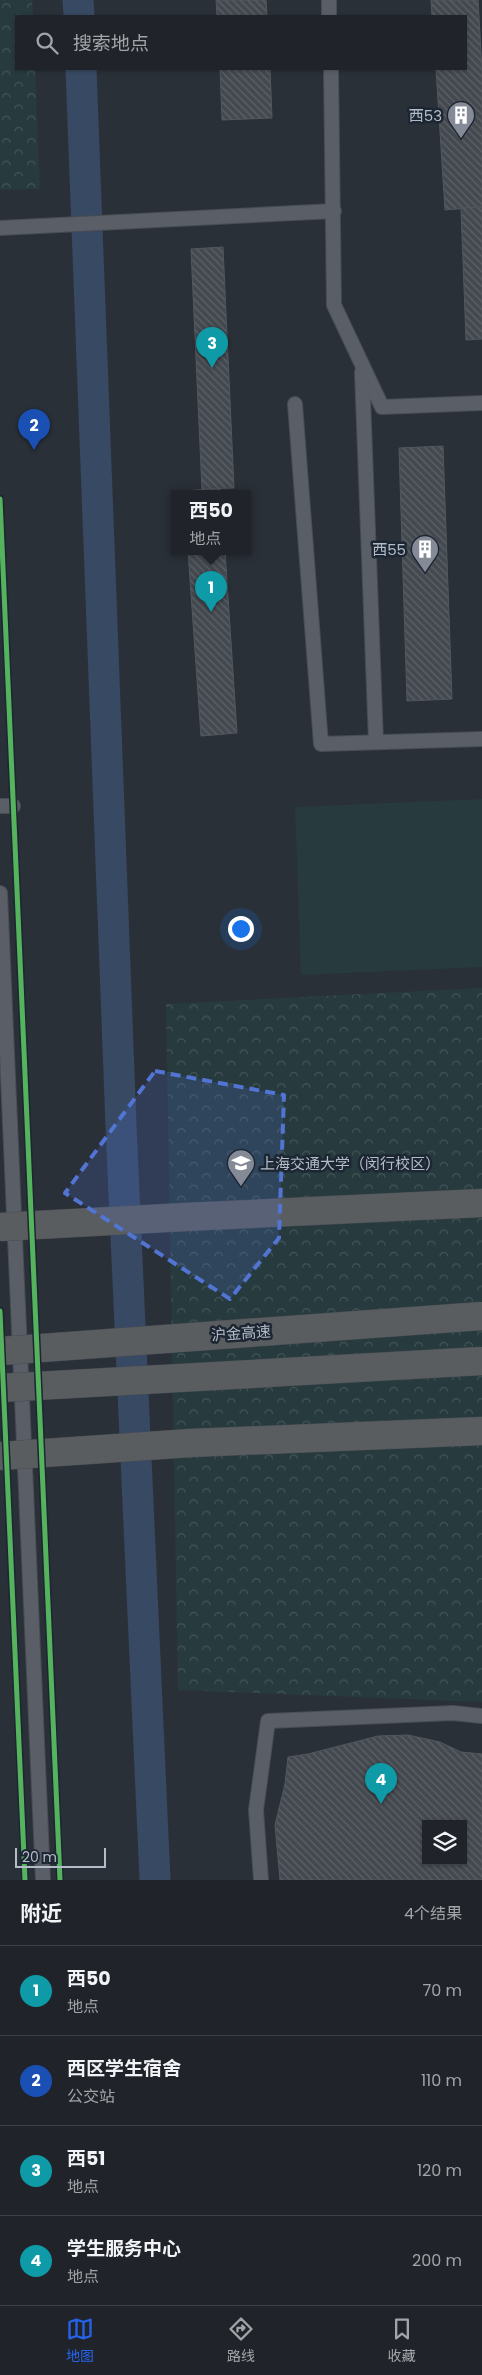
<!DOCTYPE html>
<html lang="zh">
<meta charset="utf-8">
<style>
body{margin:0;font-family:Poppins,"Noto Sans SC",sans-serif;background:#282c32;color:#f1f3f6}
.controls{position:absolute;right:15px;bottom:15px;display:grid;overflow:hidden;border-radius:0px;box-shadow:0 1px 4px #0004}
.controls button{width:45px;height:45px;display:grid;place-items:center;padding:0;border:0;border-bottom:1px solid #3d4147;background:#20242a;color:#f1f3f6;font:25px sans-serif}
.scale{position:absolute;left:15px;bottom:12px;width:91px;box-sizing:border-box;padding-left:5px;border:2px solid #b4bcc9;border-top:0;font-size:14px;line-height:18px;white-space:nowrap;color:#b4bcc9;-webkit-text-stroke:4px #1d2633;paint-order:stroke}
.you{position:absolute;left:240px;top:928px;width:18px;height:18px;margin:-12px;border:4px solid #fff;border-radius:50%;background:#1a73e8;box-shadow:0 0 0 8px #1a73e833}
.badge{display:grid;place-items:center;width:32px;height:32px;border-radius:50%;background:#2563eb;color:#fff;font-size:16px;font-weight:700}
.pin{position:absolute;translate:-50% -41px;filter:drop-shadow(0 1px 2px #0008)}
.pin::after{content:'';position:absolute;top:26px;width:18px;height:15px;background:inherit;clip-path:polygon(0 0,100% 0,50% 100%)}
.popup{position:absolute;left:171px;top:490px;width:80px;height:65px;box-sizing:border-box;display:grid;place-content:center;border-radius:0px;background:#20242a;filter:drop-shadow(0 1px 4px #0005);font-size:16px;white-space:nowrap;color:#a2a4a8}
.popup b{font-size:19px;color:#f1f3f6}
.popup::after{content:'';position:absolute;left:50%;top:100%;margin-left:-10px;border:10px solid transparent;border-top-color:#20242a}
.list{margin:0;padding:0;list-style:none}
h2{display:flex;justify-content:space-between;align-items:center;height:65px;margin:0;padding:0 20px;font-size:21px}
h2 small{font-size:16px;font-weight:400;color:#a2a4a8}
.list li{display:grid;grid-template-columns:32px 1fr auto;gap:15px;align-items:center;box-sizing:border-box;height:90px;padding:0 20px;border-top:1px solid #3d4147}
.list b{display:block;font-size:19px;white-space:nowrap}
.list p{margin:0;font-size:16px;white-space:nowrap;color:#a2a4a8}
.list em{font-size:16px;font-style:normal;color:#a2a4a8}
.icon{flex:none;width:28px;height:28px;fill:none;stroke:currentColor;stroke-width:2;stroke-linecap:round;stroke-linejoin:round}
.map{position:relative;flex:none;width:482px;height:1880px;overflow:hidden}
.search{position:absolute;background:#20242a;box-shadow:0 1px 4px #0004;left:15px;right:15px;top:15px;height:55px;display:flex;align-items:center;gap:12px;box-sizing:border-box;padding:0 18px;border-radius:0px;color:#a2a4a8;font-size:19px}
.sheet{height:425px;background:#20242a}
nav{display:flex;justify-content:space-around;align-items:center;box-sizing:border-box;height:70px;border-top:1px solid #3d4147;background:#20242a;font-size:14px;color:#a2a4a8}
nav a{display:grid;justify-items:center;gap:2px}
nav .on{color:#2563eb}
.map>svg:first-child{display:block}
</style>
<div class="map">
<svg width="482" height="1880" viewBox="0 0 482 1880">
<defs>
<pattern id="forest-crowns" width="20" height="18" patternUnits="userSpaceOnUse" patternTransform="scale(1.25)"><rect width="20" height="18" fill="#273a3e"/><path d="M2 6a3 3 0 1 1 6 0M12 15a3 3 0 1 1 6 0" fill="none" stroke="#445559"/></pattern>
<pattern id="building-back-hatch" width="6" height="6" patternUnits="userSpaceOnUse" patternTransform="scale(1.25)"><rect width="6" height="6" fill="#444950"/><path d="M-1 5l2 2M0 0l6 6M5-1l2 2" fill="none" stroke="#5d6168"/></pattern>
</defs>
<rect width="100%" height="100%" fill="#2a3038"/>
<!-- forest -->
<g fill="url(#forest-crowns)">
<polygon points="0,0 32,0 33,16 16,16 16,69 35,69 40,189 0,190"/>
<polygon points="482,988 482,1702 178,1690 166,1004"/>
</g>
<!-- pitch -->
<polygon fill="#273a3e" points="482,799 482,967 301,975 295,807"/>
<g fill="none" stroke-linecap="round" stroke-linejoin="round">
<!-- canal -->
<g stroke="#384963" stroke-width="31">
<polyline points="78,0 79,16"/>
<polyline points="81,69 121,1126 155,1880"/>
</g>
</g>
<!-- building -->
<g fill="url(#building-back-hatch)" stroke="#52575f" fill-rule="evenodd">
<polygon points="216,0 266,0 267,16 217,16"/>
<polygon points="431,0 478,0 482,70 482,207 445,210 436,69 466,69 466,16 432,16"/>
<polygon points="220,69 270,69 272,118 222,120"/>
<polygon points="482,207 482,339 466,340 461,208"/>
<polygon points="223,247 234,488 202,489 191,249"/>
<polygon points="443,446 452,699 407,701 399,448"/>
<polygon points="220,488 221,493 185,493 184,491"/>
<polygon points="188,551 225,551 237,733 201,736"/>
<path d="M 408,1735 L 440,1742 L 461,1752 L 482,1754 L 482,1880 L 280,1880 L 275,1825 L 285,1784 L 288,1757 L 308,1754 L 378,1736 ZM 426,1824 L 463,1824 L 463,1861 L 426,1861 Z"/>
</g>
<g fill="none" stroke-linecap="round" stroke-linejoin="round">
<!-- service casing -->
<g stroke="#484c53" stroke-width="16">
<g id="service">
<polyline points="329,0 329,16"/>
<polyline points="331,69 334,305 382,407 482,403"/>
<polyline points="0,228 334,211"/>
<polyline points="362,372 376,742"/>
<polyline points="295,404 321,744 482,739"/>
<polyline points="0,806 13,806"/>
<polyline points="0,893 43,1880"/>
<polyline points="261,1880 256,1810 268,1721 453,1713 482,1716"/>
</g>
</g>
<!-- motorway casing -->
<g stroke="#474c53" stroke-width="29">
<g id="motorway">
<polyline points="185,1217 482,1203"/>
<polyline points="191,1443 482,1431"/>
</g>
</g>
<!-- service -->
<use href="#service" stroke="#5a5e66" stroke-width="14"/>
<!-- motorway -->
<use href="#motorway" stroke="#5a5d60" stroke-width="28"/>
<!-- motorway-bridge casing -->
<g stroke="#474c53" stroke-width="29" stroke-linecap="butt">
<g id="motorway-bridge">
<polyline points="0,1227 185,1217"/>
<polyline points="0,1351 482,1316"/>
<polyline points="0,1388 482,1361"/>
<polyline points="0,1456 191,1443"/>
</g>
</g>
<!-- motorway-bridge -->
<use href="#motorway-bridge" stroke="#5a5d60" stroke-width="28"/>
<!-- cycleway casing -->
<g stroke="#1d2633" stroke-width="8">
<g id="cycleway">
<polyline points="0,499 60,1880"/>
<polyline points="0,1311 25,1880"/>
</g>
</g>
<!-- cycleway -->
<use href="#cycleway" stroke="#56b35d" stroke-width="5"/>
</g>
<!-- marked area -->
<path fill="#5274d3" fill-opacity="0.2" stroke="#5274d3" stroke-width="4" stroke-dasharray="10 6" stroke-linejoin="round" d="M 155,1071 L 284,1095 L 279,1238 L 230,1299 L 65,1193 Z"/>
<!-- icons -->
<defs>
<g id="building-pin" transform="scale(1.4375)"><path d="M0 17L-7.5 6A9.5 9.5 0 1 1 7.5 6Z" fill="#848b96" stroke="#1d2633"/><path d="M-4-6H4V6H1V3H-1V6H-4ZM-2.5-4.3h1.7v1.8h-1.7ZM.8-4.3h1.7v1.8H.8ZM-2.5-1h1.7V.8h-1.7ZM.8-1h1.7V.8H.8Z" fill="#fff"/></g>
<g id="university-pin" transform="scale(1.4375)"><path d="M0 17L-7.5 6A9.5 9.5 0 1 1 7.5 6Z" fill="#848b96" stroke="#1d2633"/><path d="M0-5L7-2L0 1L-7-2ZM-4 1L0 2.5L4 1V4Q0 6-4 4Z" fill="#fff"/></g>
</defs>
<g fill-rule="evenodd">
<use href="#building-pin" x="461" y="115"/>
<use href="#building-pin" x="425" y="549"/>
<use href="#university-pin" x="241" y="1163"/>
</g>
<g text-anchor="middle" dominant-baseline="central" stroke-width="5" stroke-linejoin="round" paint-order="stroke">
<!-- poi labels -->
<g font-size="15" fill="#b4bcc9" stroke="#1d2633" text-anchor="end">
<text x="442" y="115">西53</text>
<text x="406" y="549">西55</text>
<text x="260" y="1163" text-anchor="start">上海交通大学（闵行校区）</text>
</g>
<!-- street labels -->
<g font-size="15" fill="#b4bcc9" stroke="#1d2633">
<text transform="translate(241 1333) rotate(-4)">沪金高速</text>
</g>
</g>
</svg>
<div class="controls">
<button><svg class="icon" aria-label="layers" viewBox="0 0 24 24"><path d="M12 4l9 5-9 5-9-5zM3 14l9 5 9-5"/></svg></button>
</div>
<div class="scale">20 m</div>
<div class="you"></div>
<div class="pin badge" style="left:211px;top:612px;background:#0f9aa8">1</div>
<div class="popup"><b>西50</b>地点</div>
<div class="pin badge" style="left:34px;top:450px;background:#1a4fb4">2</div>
<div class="pin badge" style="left:212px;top:368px;background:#0f9aa8">3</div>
<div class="pin badge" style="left:381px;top:1804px;background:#0f9aa8">4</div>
<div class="search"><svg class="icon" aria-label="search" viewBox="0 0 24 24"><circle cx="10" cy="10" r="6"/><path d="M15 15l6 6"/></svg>搜索地点</div>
</div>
<section class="sheet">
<h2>附近<small>4个结果</small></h2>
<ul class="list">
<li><span class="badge" style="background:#0f9aa8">1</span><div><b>西50</b><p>地点</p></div><em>70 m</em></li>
<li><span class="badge" style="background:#1a4fb4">2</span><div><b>西区学生宿舍</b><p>公交站</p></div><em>110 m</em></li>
<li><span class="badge" style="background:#0f9aa8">3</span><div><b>西51</b><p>地点</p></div><em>120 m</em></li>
<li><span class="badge" style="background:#0f9aa8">4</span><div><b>学生服务中心</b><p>地点</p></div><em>200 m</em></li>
</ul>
</section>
<nav>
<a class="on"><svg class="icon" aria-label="map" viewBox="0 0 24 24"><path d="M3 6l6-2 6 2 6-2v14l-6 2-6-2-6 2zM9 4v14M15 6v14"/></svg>地图</a>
<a><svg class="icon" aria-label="directions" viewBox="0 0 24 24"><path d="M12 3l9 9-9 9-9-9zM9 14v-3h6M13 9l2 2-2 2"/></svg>路线</a>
<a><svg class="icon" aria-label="saved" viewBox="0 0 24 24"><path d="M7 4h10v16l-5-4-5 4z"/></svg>收藏</a>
</nav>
